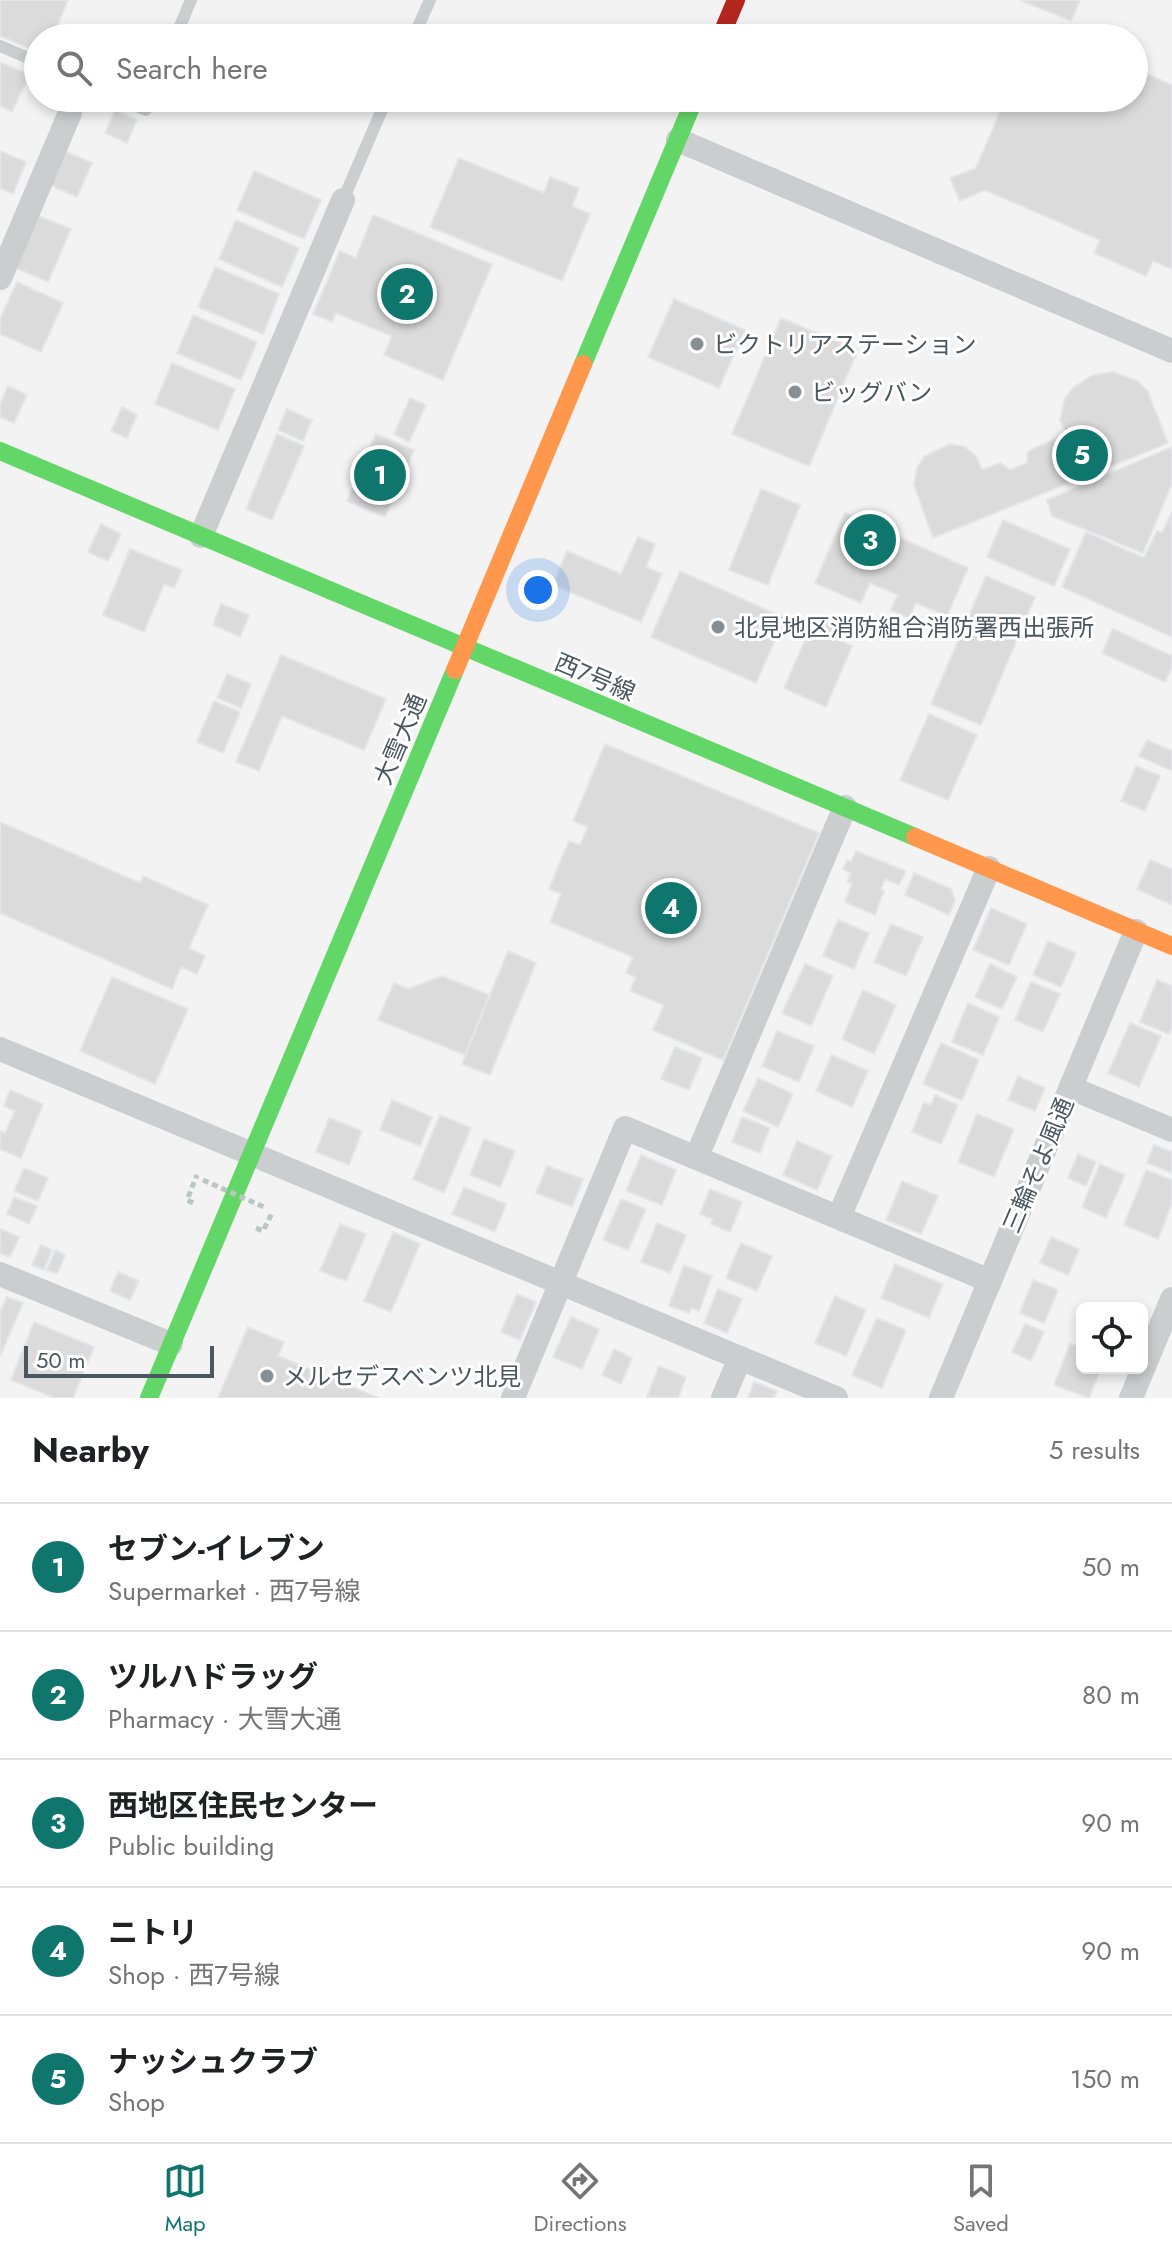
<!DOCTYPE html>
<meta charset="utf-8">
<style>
body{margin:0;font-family:Jost,"Noto Sans JP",sans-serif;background:#f6f6f6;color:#202124}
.controls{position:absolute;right:24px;bottom:24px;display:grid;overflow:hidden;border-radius:12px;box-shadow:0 4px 12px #0003}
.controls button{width:72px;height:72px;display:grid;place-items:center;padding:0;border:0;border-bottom:2px solid #e0e0e0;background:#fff;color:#202124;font:40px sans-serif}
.scale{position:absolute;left:24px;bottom:20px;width:190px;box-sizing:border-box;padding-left:8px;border:4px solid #495760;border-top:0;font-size:22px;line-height:28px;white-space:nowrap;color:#495760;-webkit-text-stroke:6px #fff;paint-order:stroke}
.you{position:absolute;left:538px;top:590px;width:28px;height:28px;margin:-20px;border:6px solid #fff;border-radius:50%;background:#1a73e8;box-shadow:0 0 0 12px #1a73e833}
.badge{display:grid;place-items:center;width:52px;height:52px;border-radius:50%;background:#0f766e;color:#fff;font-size:26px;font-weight:700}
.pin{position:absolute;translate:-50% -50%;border:4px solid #fff;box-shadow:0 2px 8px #0006}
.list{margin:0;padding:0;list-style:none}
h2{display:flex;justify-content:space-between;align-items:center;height:104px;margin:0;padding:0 32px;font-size:34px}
h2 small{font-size:26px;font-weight:400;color:#757577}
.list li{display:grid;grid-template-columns:52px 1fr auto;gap:24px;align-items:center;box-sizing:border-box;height:128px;padding:0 32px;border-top:2px solid #e0e0e0}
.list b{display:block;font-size:30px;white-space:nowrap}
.list p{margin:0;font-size:26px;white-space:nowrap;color:#757577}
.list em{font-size:26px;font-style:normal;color:#757577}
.icon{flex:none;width:44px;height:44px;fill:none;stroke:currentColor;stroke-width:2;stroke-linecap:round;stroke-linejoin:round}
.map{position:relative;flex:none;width:1172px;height:1398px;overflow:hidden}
.search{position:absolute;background:#fff;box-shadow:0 4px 12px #0003;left:24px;right:24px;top:24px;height:88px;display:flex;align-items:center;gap:20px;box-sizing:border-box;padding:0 28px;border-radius:44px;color:#757577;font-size:30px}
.sheet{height:744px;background:#fff}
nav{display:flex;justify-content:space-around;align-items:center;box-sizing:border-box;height:112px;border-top:2px solid #e0e0e0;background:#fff;font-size:22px;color:#757577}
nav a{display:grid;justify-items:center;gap:4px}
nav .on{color:#0f766e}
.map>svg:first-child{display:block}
</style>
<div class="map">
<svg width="1172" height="1398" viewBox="0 0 1172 1398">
<rect width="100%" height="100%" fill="#f3f3f3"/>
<!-- building -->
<g fill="#dbdbdc" stroke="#e4e5e6" stroke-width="2">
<polygon points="0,0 68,0 52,38 38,38 38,52 0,36"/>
<polygon points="1020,0 1080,0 1071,21"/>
<polygon points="1036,26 1063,38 1031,38"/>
<polygon points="0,62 29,75 12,112 0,106"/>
<polygon points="1134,68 1172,85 1172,269 1153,261 1146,276 1094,253 1100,240 985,190 960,201 950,178 976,168 1006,98 1134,98"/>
<polygon points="115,110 137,120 127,143 105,133"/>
<polygon points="0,151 26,162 13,194 0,188"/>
<polygon points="65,151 92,163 77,197 50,185"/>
<polygon points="459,158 544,193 550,177 579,188 572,206 590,214 562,281 430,227"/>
<polygon points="254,171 321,200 304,239 237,210"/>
<polygon points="36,215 71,229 48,282 14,267"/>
<polygon points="373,215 492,264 443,380 384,355 392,336 336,313 332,322 313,314 340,251 356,258"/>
<polygon points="236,220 299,248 282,287 219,259"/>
<polygon points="215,267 279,294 263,334 198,307"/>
<polygon points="17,282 63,303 41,352 0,334 0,319"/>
<polygon points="674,299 745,330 719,388 648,357"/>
<polygon points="193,315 257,342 241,380 177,353"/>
<polygon points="781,318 858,350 809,466 732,434"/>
<polygon points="172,363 235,389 218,430 155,404"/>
<polygon points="1113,372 1138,381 1148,392 1168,443 933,538 914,485 917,468 925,456 950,444 965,447 976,456 982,470 1000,463 1010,470 1027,463 1027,454 1030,450 1067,434 1060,420 1065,398 1073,388 1093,375"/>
<polygon points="8,386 27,395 14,423 0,417 0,404"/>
<polygon points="410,398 426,405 409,442 394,434"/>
<polygon points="122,407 137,415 127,438 111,431"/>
<polygon points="287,409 312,420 303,441 278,430"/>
<polygon points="277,434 304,446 272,520 246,509"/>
<polygon points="376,434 414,450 385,517 347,501"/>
<polygon points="1172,447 1172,484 1143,553 1052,516 1047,500"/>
<polygon points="761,489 800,505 768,585 729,570"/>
<polygon points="1172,512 1172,637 1062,587 1086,532 1144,558 1157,531 1162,533"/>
<polygon points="845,513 968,568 947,616 916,603 909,618 891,610 898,595 870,583 861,603 815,583"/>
<polygon points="1003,520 1070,549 1054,586 987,557"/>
<polygon points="101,524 121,534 108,561 88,552"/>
<polygon points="638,537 655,544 646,567 662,574 641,622 553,585 567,551 621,574"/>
<polygon points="130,549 182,570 174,588 164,584 144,632 103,615"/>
<polygon points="680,571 785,618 756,683 651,637"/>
<polygon points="986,576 1035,597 981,725 931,704"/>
<polygon points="221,604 249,615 240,637 213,625"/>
<polygon points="825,621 843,628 838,640 852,646 826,707 784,688 810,629 820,634"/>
<polygon points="1113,629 1172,656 1172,667 1165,682 1102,653"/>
<polygon points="281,655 386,699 364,750 282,716 259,771 236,762"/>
<polygon points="227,674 251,684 241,708 217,698"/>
<polygon points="214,701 240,712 223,753 197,742"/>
<polygon points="929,714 977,735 948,800 900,780"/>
<polygon points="1147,740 1172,751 1172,771 1139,756"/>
<polygon points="605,744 819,833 723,1060 653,1030 664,1005 630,991 636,977 626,973 633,957 550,922 561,894 549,889 569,841 580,845 588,827 573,821"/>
<polygon points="1136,766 1160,776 1145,811 1121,801"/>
<polygon points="0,822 140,883 143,876 208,905 189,948 205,956 197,974 181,967 172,989 0,913"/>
<polygon points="856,851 906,871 899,885 885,879 881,889 884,891 875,915 845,902 852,884 847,882 851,873 843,869 847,860 851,862"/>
<polygon points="1150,860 1172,869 1172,905 1137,889"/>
<polygon points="914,873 951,889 955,900 949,915 905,895"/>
<polygon points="991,908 1027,924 1009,965 973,950"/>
<polygon points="838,920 869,933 854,969 823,956"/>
<polygon points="891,924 923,937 906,976 874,962"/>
<polygon points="1048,941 1076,953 1061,987 1033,975"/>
<polygon points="508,951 536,963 490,1075 462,1064"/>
<polygon points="805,964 833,976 811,1026 782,1013"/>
<polygon points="990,964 1017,977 1002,1009 975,997"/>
<polygon points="442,976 489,995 465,1055 378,1020 394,983 408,989"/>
<polygon points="112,977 188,1009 155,1084 80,1051"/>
<polygon points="1157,980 1172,986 1172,1028 1169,1034 1140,1022"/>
<polygon points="1031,982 1060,994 1043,1032 1015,1020"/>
<polygon points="863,990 896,1005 874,1054 842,1039"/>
<polygon points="968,1003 999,1017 983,1055 952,1042"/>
<polygon points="1130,1023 1161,1036 1139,1087 1108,1073"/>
<polygon points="777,1031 814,1046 799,1082 762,1066"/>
<polygon points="941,1043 979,1060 962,1100 923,1084"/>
<polygon points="675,1047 702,1058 689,1090 661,1079"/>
<polygon points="832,1055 868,1071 852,1107 816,1091"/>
<polygon points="1018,1076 1045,1088 1035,1111 1008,1100"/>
<polygon points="758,1078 793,1094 778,1127 743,1111"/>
<polygon points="10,1090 43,1104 21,1158 0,1149 0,1131 5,1133 15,1111 4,1106"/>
<polygon points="935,1095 958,1105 941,1144 912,1132 924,1102 931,1105"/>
<polygon points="392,1100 432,1117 420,1146 380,1130"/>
<polygon points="977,1114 1014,1129 994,1177 958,1162"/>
<polygon points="440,1115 471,1128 444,1193 413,1179"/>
<polygon points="742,1117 770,1128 760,1153 732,1142"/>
<polygon points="329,1118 362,1131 349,1165 316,1152"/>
<polygon points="484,1139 515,1151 500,1187 470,1175"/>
<polygon points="797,1141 832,1156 817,1190 783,1175"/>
<polygon points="1154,1145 1172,1152 1172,1173 1147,1163"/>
<polygon points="1078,1154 1096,1162 1086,1186 1068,1178"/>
<polygon points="641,1155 676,1170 662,1205 626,1191"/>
<polygon points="1100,1164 1125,1175 1106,1218 1082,1207"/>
<polygon points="547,1166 583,1179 572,1207 536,1193"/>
<polygon points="24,1168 48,1178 38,1201 14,1191"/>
<polygon points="1146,1170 1172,1180 1172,1203 1158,1239 1124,1225"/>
<polygon points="902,1181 938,1196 921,1234 886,1220"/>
<polygon points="464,1187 506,1204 495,1232 452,1214"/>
<polygon points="710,1189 742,1202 730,1232 711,1224 713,1219 700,1214"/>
<polygon points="14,1197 37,1206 29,1224 7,1214"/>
<polygon points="621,1199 646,1209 628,1250 603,1240"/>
<polygon points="657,1223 686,1235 670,1273 641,1262"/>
<polygon points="340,1224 366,1234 346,1281 320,1271"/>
<polygon points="0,1229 19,1237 10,1257 0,1253"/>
<polygon points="393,1232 420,1244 391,1312 364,1301"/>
<polygon points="1051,1237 1079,1249 1068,1275 1040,1263"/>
<polygon points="741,1243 772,1256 757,1291 726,1278"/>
<polygon points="41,1245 52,1250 44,1270 32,1265"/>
<polygon points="55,1250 65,1255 57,1274 47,1270"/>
<polygon points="895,1264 943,1284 929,1318 881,1298"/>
<polygon points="684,1265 712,1276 699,1311 691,1308 689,1313 669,1306"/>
<polygon points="118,1272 139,1281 130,1300 110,1291"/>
<polygon points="1033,1280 1058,1290 1044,1323 1020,1313"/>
<polygon points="718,1289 742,1299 727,1333 704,1323"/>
<polygon points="517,1294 536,1302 520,1340 501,1332"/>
<polygon points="835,1296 866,1310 846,1356 815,1343"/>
<polygon points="7,1297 23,1303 0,1356 0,1312"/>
<polygon points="571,1317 599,1329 582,1369 553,1357"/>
<polygon points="877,1318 906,1330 882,1388 852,1375"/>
<polygon points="34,1322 94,1347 73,1398 55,1398 11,1380"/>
<polygon points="1025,1324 1044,1332 1031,1361 1012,1352"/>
<polygon points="248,1327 284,1342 278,1356 378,1398 218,1398"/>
<polygon points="1070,1344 1082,1348 1082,1368 1101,1368 1089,1398 1054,1385"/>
<polygon points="614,1349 632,1358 621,1384 602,1375"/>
<polygon points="659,1366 686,1377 678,1398 647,1397"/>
<polygon points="754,1382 777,1391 774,1398 748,1398"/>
</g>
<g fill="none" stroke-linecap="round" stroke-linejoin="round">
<!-- path -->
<g stroke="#b9c6c1" stroke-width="5" stroke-dasharray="6 4" stroke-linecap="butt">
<polyline points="193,1203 187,1200 197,1175"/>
<polyline points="256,1228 263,1231 273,1211"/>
</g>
<!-- lane -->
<g stroke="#cacecf" stroke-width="12">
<polyline points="175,38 191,0"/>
<polyline points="413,38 430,0"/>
<polyline points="0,46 38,62"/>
<polyline points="118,98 146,110 151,98"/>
<polyline points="343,200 387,98"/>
</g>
<!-- street -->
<g stroke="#cacecf" stroke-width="24">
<polyline points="678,140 1172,351"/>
<polyline points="0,278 70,113"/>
<polyline points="201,536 343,200"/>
<polyline points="0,1049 836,1398"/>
<polyline points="1071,1088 1172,1130"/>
<polyline points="697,1156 845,807"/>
<polyline points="839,1217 989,868"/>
<polyline points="0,1274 171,1344"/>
<polyline points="513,1398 625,1128 990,1281"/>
<polyline points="723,1398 740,1358"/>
<polyline points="941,1398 1136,931"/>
<polyline points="1131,1398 1172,1299"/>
</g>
<!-- fast -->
<g stroke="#63d668" stroke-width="18">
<polyline points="583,364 695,98"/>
<polyline points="0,451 915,837"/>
<polyline points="149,1398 455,670"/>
</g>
<!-- slow -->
<g stroke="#ff974d" stroke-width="18">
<polyline points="455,670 583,364"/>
<polyline points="915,837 1172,946"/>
</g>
<!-- jam -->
<polyline stroke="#b3261e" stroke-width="18" points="720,38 736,0"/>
<!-- path-bridge -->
<polyline stroke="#b9c6c1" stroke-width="5" stroke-dasharray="6 4" stroke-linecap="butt" points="203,1180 264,1207"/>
</g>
<!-- markers -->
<g fill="#848e93" stroke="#fff" stroke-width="3">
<circle cx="697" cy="344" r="8"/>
<circle cx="795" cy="392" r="8"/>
<circle cx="718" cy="627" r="8"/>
<circle cx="267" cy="1376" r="8"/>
</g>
<g text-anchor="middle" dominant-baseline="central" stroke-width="6" stroke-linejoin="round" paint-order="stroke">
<!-- poi labels -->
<g font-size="24" fill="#495760" stroke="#fff" text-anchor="start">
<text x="713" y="344">ビクトリアステーション</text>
<text x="811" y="392">ビッグバン</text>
<text x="734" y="627">北見地区消防組合消防署西出張所</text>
<text x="283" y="1376">メルセデスベンツ北見</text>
</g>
<!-- street labels -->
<g font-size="24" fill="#495760" stroke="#fff">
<text transform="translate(595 677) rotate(23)">西7号線</text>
<text transform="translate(400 739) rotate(-67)">大雪大通</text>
<text transform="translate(1038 1165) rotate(-67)">三輪そよ風通</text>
</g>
</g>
</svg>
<div class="controls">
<button><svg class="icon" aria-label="locate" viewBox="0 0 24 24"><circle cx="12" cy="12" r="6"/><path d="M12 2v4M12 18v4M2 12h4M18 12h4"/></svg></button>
</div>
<div class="scale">50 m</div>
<div class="you"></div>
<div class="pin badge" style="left:380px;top:475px">1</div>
<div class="pin badge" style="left:407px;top:294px">2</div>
<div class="pin badge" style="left:870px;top:540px">3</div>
<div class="pin badge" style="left:671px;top:908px">4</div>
<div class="pin badge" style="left:1082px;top:455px">5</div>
<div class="search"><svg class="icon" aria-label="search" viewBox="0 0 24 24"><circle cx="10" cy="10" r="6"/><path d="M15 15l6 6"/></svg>Search here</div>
</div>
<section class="sheet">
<h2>Nearby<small>5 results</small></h2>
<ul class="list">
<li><span class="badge">1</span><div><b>セブン-イレブン</b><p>Supermarket · 西7号線</p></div><em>50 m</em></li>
<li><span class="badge">2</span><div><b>ツルハドラッグ</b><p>Pharmacy · 大雪大通</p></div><em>80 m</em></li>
<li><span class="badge">3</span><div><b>西地区住民センター</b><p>Public building</p></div><em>90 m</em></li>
<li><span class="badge">4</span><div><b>ニトリ</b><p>Shop · 西7号線</p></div><em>90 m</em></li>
<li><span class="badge">5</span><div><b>ナッシュクラブ</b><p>Shop</p></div><em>150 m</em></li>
</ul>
</section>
<nav>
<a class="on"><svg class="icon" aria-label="map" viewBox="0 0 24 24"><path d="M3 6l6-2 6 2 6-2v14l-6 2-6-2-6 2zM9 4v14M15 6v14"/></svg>Map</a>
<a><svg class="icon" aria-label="directions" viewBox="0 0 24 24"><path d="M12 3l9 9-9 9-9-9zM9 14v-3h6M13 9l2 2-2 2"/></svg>Directions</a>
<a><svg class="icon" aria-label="saved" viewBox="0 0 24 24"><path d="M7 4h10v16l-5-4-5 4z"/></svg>Saved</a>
</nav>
